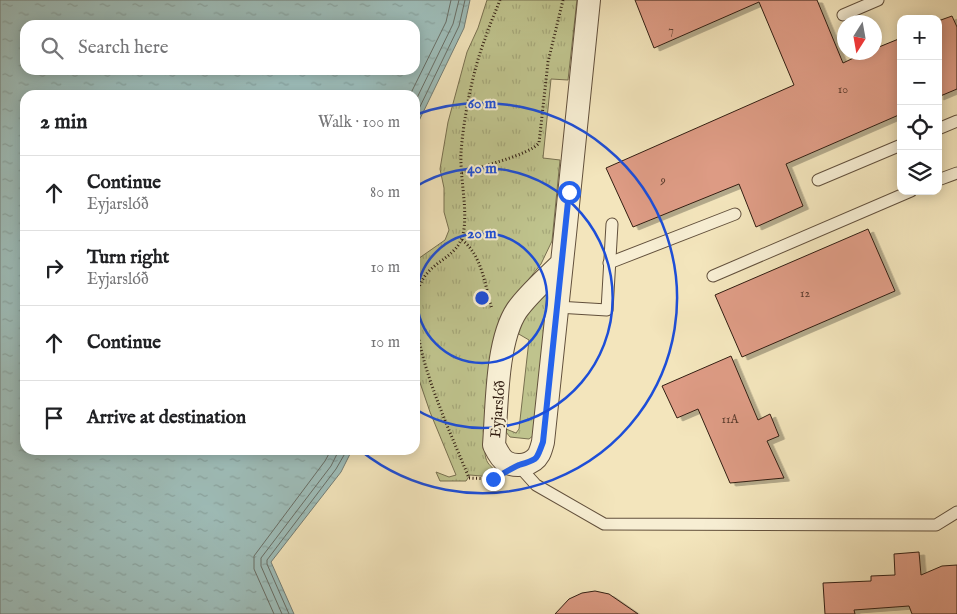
<!DOCTYPE html>
<meta charset="utf-8">
<style>
body{margin:0;font-family:"IM FELL English",serif;background:#f2f2f2;color:#202124}
.controls{position:absolute;right:15px;top:15px;display:grid;overflow:hidden;border-radius:10px;box-shadow:0 2px 12px #0003}
.controls button{width:45px;height:45px;display:grid;place-items:center;padding:0;border:0;border-bottom:1px solid #e0e0e0;background:#fff;color:#202124;font:25px sans-serif}
.compass{position:absolute;left:837px;top:15px;width:45px;height:45px;border-radius:50%;background:#fff;box-shadow:0 2px 12px #0003;rotate:191deg}
.stop{position:absolute;width:15px;height:15px;margin:-11px;border:4px solid #2563eb;border-radius:50%;background:#fff}
.stop.end{background:#2563eb;border-color:#fff;box-shadow:0 1px 5px #0008}
.list{margin:0;padding:0;list-style:none}
h2{display:flex;justify-content:space-between;align-items:center;height:65px;margin:0;padding:0 20px;font-size:21px}
h2 small{font-size:16px;font-weight:400;color:#757577}
.list li{display:grid;grid-template-columns:32px 1fr auto;gap:15px;align-items:center;box-sizing:border-box;height:75px;padding:0 20px;border-top:1px solid #e0e0e0}
.list b{display:block;font-size:19px;white-space:nowrap}
.list p{margin:0;font-size:16px;white-space:nowrap;color:#757577}
.list em{font-size:16px;font-style:normal;color:#757577}
.icon{flex:none;width:28px;height:28px;fill:none;stroke:currentColor;stroke-width:2;stroke-linecap:round;stroke-linejoin:round}
.map{position:relative;flex:none;width:957px;height:614px;overflow:hidden}
.search{position:absolute;background:#fff;box-shadow:0 2px 12px #0003;left:20px;top:20px;width:400px;height:55px;display:flex;align-items:center;gap:12px;box-sizing:border-box;padding:0 18px;border-radius:15px;color:#757577;font-size:19px}
.panel{position:absolute;background:#fff;box-shadow:0 2px 12px #0003;left:20px;top:90px;width:400px;height:365px;border-radius:15px}
.map>svg:first-child{display:block}
</style>
<div class="map">
<svg width="957" height="614" viewBox="0 0 957 614">
<defs>
<pattern id="grass-tufts" width="24" height="20" patternUnits="userSpaceOnUse" patternTransform="scale(1.25)"><rect width="24" height="20" fill="#bfc38d"/><path d="M3 7l-1-3M5 7V3M7 7l1-3M15 17l-1-3M17 17v-4M19 17l1-3" fill="none" stroke="#a5a779"/></pattern>
<pattern id="water-ripples" width="26" height="14" patternUnits="userSpaceOnUse" patternTransform="scale(1.25)"><rect width="26" height="14" fill="#9ebdb9"/><path d="M2 4q2-2 4 0t4 0M15 11q2-2 4 0t4 0" fill="none" stroke="#89a29e"/></pattern>
<filter id="shadow"><feDropShadow dx="5.5" dy="3" stdDeviation="0" flood-color="#0004"/></filter>
</defs>
<rect width="100%" height="100%" fill="#f3e5bc"/>
<filter id="stains"><feTurbulence type="fractalNoise" baseFrequency=".004" numOctaves="4"/><feColorMatrix values="0 0 0 0 .2 0 0 0 0 .09 0 0 0 0 .02 0 0 0 .5 -.17"/></filter>
<radialGradient id="worn" r=".72"><stop offset=".6" stop-color="#630" stop-opacity="0"/><stop offset="1" stop-color="#630" stop-opacity=".3"/></radialGradient>
<!-- grass -->
<g fill="url(#grass-tufts)" stroke="#787050">
<path d="M 487,0 L 577,0 L 568,80 L 551,79 L 543,158 L 560,160 L 552,241 L 541,264 L 512,300 L 485,442 C 485,448 484,457 488,463 C 491,467 493,467 495,473 L 492,477 L 470,475 L 466,481 L 440,481 L 436,472 L 449,477 L 456,475 L 430,412 L 415,368 L 415,261 L 445,240 L 449,230 L 444,212 L 444,188 L 440,169 L 448,122 L 467,52 L 478,28 Z"/>
<polygon points="548,290 534,435 529,439 510,437 506,432 506,429 516,433 519,429 529,340 517,333 522,318"/>
</g>
<!-- water -->
<path fill="url(#water-ripples)" stroke="#737d76" fill-rule="evenodd" d="M 0,0 L 470,0 L 464,28 L 415,129 L 415,95 L 25,95 L 25,450 L 352,450 L 341,472 L 271,562 L 294,614 L 0,614 ZM 25,25 L 415,25 L 415,70 L 25,70 Z"/>
<g fill="none" stroke-linecap="round" stroke-linejoin="round">
<!-- shore -->
<g stroke="#686e66" stroke-width="1">
<polyline points="410,95 446,22 451,0"/>
<polyline points="415,102 453,24 459,0"/>
<polyline points="415,117 459,26 465,0"/>
<polyline points="274,614 254,569 254,556 325,461 331,450"/>
<polyline points="282,614 261,566 261,558 331,466 339,450"/>
<polyline points="289,614 267,564 267,560 336,469 347,450"/>
</g>
</g>
<!-- building -->
<g fill="#dd9b84" stroke="#321e12" filter="url(#shadow)">
<polygon points="635,0 817,0 843,63 866,52 874,52 874,49 901,38 901,114 786,164 803,206 756,227 739,184 633,227 606,168 794,85 759,2 654,48"/>
<polygon points="952,16 957,27 957,89 938,97 938,21"/>
<polygon points="868,229 895,291 742,357 715,295"/>
<polygon points="731,356 758,420 770,414 779,436 767,441 784,478 730,483 698,409 677,418 662,386"/>
<polygon points="919,552 921,575 942,566 957,565 957,614 912,614 909,606 854,610 855,614 825,614 823,583 871,581 871,576 895,575 894,554"/>
<polygon points="595,591 609,594 638,614 555,614 569,599 582,593"/>
</g>
<g fill="none" stroke-linecap="round" stroke-linejoin="round">
<!-- service casing -->
<g stroke="#62503c" stroke-width="13">
<g id="service">
<polyline points="843,15 878,0"/>
<polyline points="938,129 957,121"/>
<polyline points="818,180 901,145"/>
<polyline points="938,180 957,173"/>
<polyline points="609,263 735,214"/>
<polyline points="713,276 911,191"/>
<polyline points="557,307 607,310 612,224"/>
<polyline points="518,465 536,485 604,524 936,525 957,512"/>
</g>
</g>
<!-- minor casing -->
<g stroke="#62503c" stroke-width="24">
<path id="minor" d="M 562,263 C 547,278 529,293 517,310 C 496,341 497,408 494,445 C 497,451 500,458 506,462 C 517,468 533,465 539,454 C 541,450 542,446 543,442 C 559,295 574,147 589,0"/>
</g>
<!-- path -->
<g stroke="#321e12" stroke-width="3" stroke-dasharray="1 2.5" stroke-linecap="butt">
<path d="M 462,173 C 479,167 529,155 539,143 L 548,62 L 563,0"/>
<path d="M 462,240 C 482,255 485,286 492,309"/>
<path d="M 491,479 L 469,478 C 451,433 402,332 419,287 C 430,258 460,260 464,229 C 467,204 460,179 461,153 C 463,121 473,69 485,39 C 489,26 495,13 500,0"/>
</g>
<!-- service -->
<use href="#service" stroke="#f7eed3" stroke-width="11"/>
<!-- minor -->
<use href="#minor" stroke="#f7eed3" stroke-width="22"/>
</g>
<g fill="none" stroke-linecap="round" stroke-linejoin="round">
<!-- route -->
<path stroke="#2563eb" stroke-width="6" d="M 493,479 C 501,475 510,469 519,465 C 537,459 536,462 543,442 L 569,192"/>
</g>
<!-- distance rings -->
<g fill="none" stroke="#1d4ed8" stroke-width="2.5">
<circle cx="482" cy="298" r="65"/>
<path d="M415 187A130 130 0 1 1 415 409"/>
<path d="M415 115A195 195 0 1 1 361 451"/>
</g>
<g text-anchor="middle" dominant-baseline="central" stroke-width="4" stroke-linejoin="round" paint-order="stroke">
<!-- number labels -->
<g font-size="12" fill="#5d3d2e">
<text x="671" y="30">7</text>
<text x="843" y="89">10</text>
<text x="663" y="180">9</text>
<text x="805" y="293">12</text>
<text x="730" y="419">11A</text>
</g>
<!-- street labels -->
<g font-size="15" fill="#321e12" stroke="#f7eed3">
<text transform="translate(498 409) rotate(-85)">Eyjarslóð</text>
</g>
</g>
<circle cx="482" cy="298" r="8" fill="#1d4ed8" stroke="#f7eed3" stroke-width="2.5"/>
<g font-size="15" text-anchor="middle" font-weight="bold" fill="#1d4ed8" stroke="#f7eed3" stroke-width="4" stroke-linejoin="round" paint-order="stroke">
<text x="482" y="108">60 m</text>
<text x="482" y="173">40 m</text>
<text x="482" y="238">20 m</text>
</g>
<rect width="100%" height="100%" filter="url(#stains)"/>
<rect width="100%" height="100%" fill="url(#worn)"/>
</svg>
<div class="controls">
<button>+</button>
<button>−</button>
<button><svg class="icon" aria-label="locate" viewBox="0 0 24 24"><circle cx="12" cy="12" r="6"/><path d="M12 2v4M12 18v4M2 12h4M18 12h4"/></svg></button>
<button><svg class="icon" aria-label="layers" viewBox="0 0 24 24"><path d="M12 4l9 5-9 5-9-5zM3 14l9 5 9-5"/></svg></button>
</div>
<svg class="compass" viewBox="-18 -18 36 36"><path d="M0-13l5 13h-10z" fill="#e53935"/><path d="M0 13l5-13h-10z" fill="#757577"/></svg>
<div class="stop" style="left:569px;top:192px"></div>
<div class="stop end" style="left:493px;top:479px"></div>
<div class="search"><svg class="icon" aria-label="search" viewBox="0 0 24 24"><circle cx="10" cy="10" r="6"/><path d="M15 15l6 6"/></svg>Search here</div>
<section class="panel">
<h2>2 min<small>Walk · 100 m</small></h2>
<ul class="list">
<li><svg class="icon" aria-label="ahead" viewBox="0 0 24 24"><path d="M12 20V5M6 11l6-6 6 6"/></svg><div><b>Continue</b><p>Eyjarslóð</p></div><em>80 m</em></li>
<li><svg class="icon" aria-label="right" viewBox="0 0 24 24"><path d="M7 20v-9h11M14 6l5 5-5 5"/></svg><div><b>Turn right</b><p>Eyjarslóð</p></div><em>10 m</em></li>
<li><svg class="icon" aria-label="ahead" viewBox="0 0 24 24"><path d="M12 20V5M6 11l6-6 6 6"/></svg><div><b>Continue</b></div><em>10 m</em></li>
<li><svg class="icon" aria-label="arrive" viewBox="0 0 24 24"><path d="M6 21V4h12l-3 4 3 4H6"/></svg><div><b>Arrive at destination</b></div></li>
</ul>
</section>
</div>
